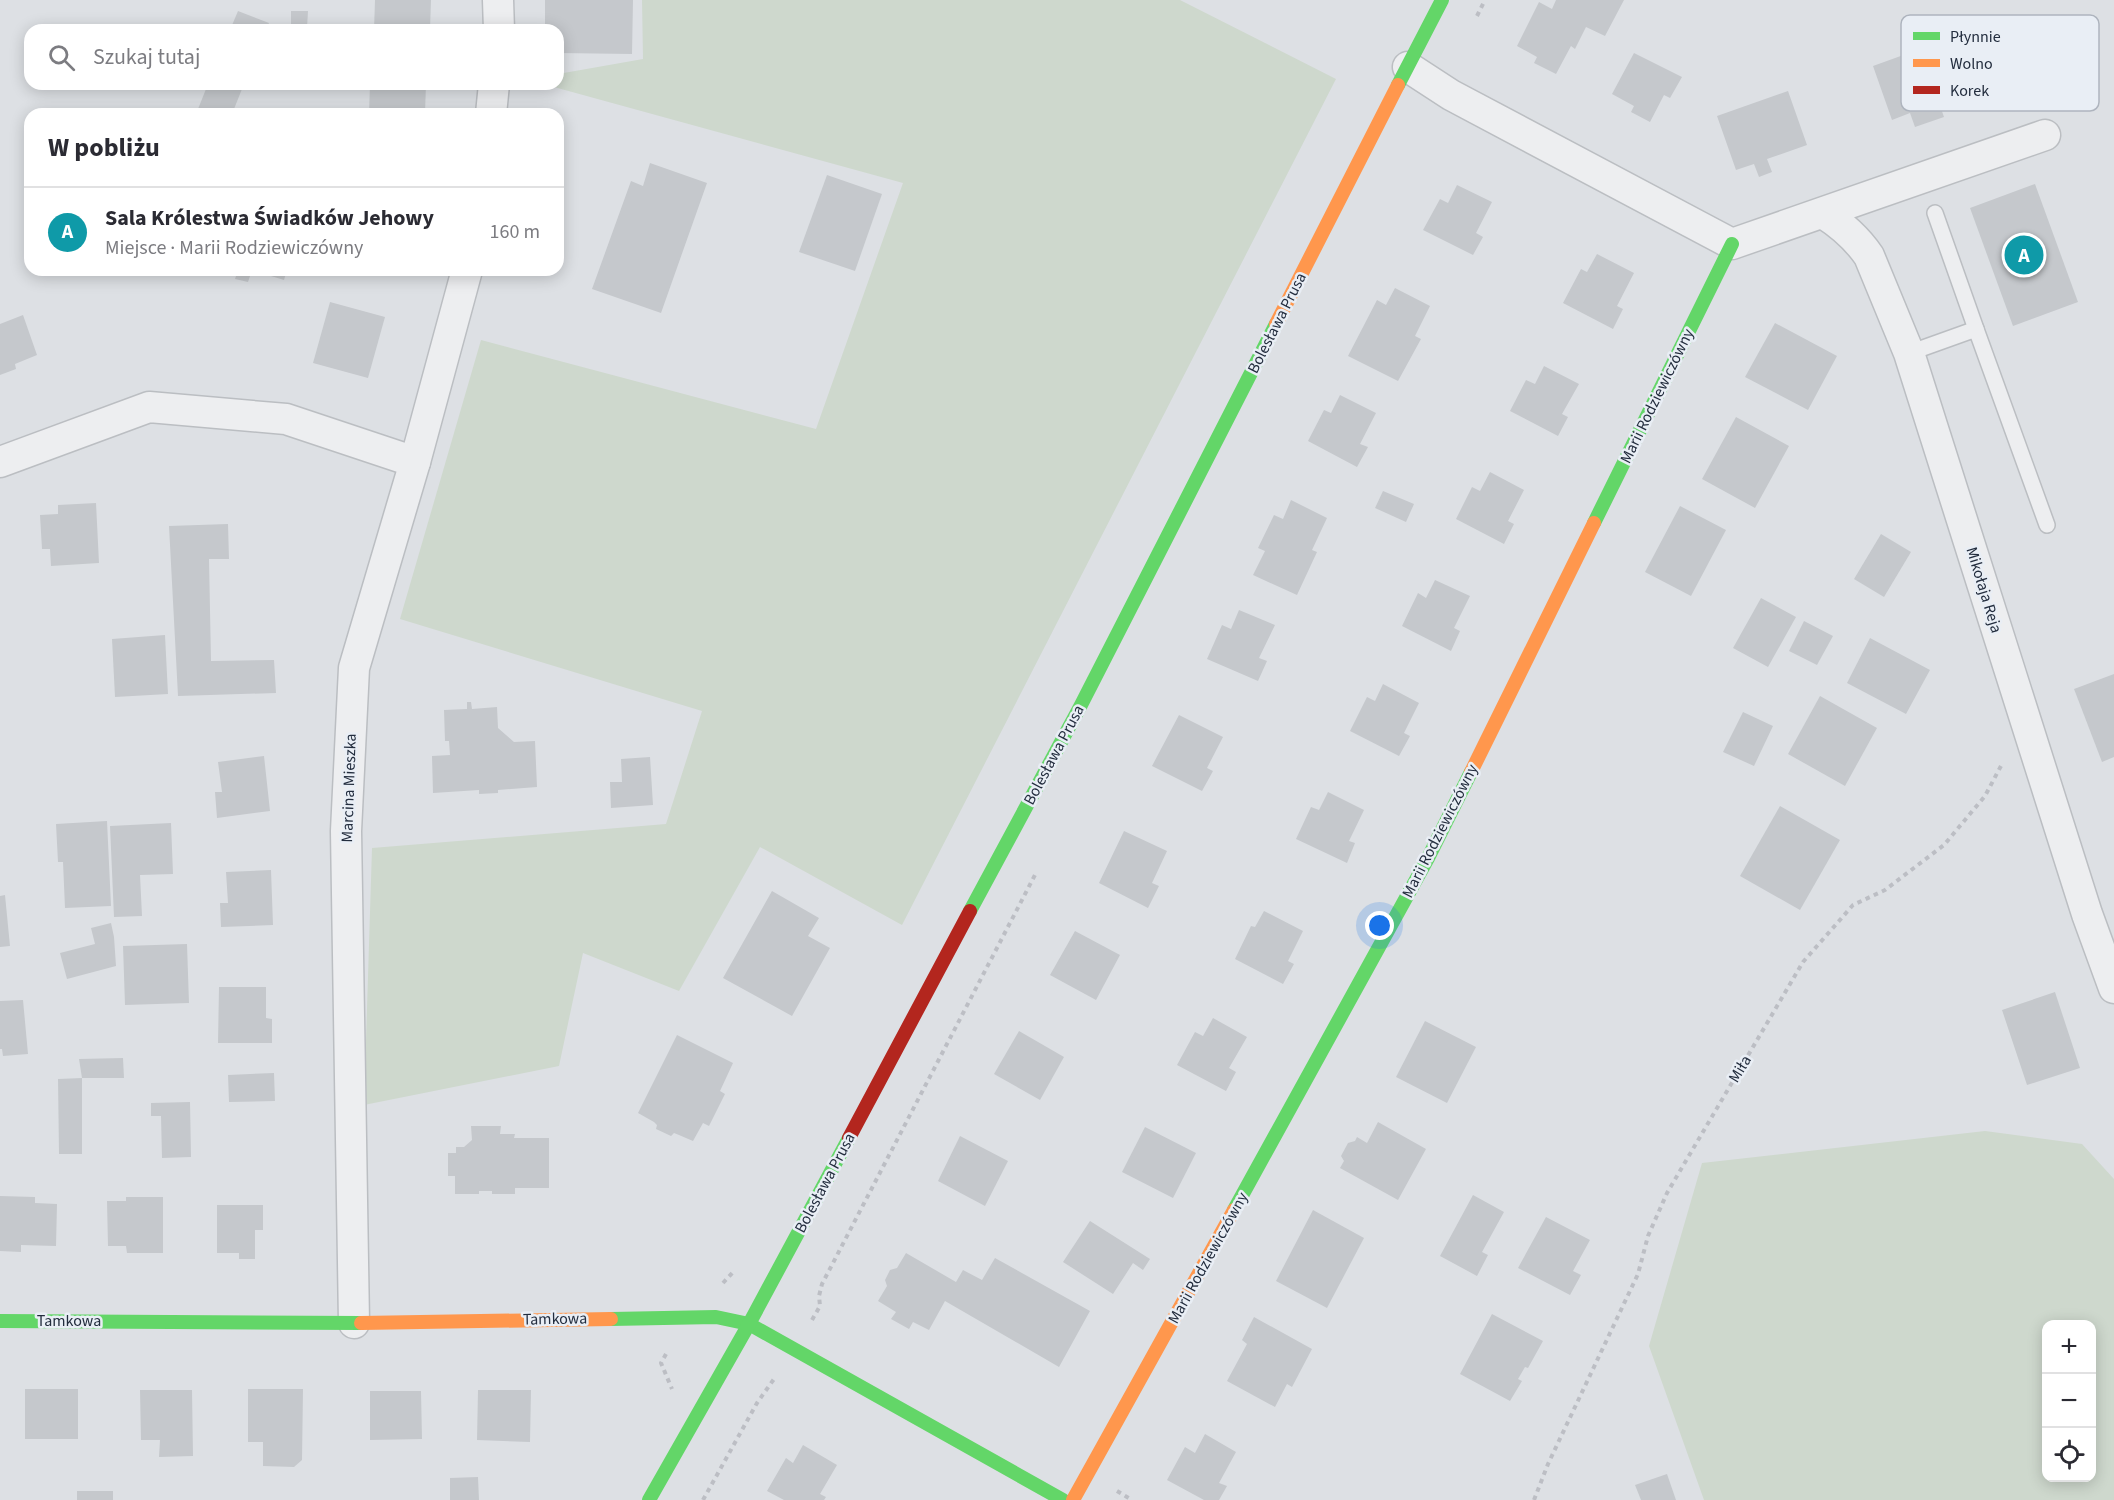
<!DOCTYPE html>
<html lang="pl">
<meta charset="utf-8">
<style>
body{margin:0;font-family:"Source Sans 3",sans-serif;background:#f2f2f3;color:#2b2b33}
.controls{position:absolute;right:18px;bottom:18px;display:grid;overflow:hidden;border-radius:12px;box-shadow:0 3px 15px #0003}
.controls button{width:54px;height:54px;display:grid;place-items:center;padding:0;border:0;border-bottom:2px solid #e1e1e2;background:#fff;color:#2b2b33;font:30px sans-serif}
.you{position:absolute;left:1380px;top:926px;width:21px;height:21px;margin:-15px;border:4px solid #fff;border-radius:50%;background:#1a73e8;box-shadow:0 0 0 9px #1a73e833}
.badge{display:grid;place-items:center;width:39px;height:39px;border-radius:50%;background:#111827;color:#fff;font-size:20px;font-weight:700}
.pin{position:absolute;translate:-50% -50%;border:3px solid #fff;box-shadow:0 2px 6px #0006}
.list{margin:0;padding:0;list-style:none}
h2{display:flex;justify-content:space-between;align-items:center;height:78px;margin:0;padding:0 24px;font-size:26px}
h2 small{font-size:20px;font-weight:400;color:#7c7c81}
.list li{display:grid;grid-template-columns:39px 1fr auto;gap:18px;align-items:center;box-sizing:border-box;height:90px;padding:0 24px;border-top:2px solid #e1e1e2}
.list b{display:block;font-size:22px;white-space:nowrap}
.list p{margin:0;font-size:20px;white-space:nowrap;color:#7c7c81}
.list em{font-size:20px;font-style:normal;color:#7c7c81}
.icon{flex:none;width:33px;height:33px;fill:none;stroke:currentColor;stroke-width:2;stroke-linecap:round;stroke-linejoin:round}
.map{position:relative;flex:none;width:2114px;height:1500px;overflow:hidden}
.search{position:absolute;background:#fff;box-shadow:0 3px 15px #0003;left:24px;top:24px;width:540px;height:66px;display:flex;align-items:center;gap:15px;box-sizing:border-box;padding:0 21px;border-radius:18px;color:#7c7c81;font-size:22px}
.panel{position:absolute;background:#fff;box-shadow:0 3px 15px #0003;left:24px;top:108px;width:540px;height:168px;border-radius:18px}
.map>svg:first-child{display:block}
</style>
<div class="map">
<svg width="2114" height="1500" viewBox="0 0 2114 1500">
<rect width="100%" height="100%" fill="#dde0e4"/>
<!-- green -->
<g fill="#ced8cd" fill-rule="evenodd">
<polygon points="642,0 1180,0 1336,79 902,925 760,847 679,991 583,953 559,1066 364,1105 372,848 666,824 702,711 400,619 481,340 816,429 903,183 543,84 558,84 558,74 643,59"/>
<path d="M 1985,1131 L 2082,1144 L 2114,1179 L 2114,1500 L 1704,1500 L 1649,1346 L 1702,1163 ZM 2046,1324 L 2092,1324 L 2092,1478 L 2046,1478 Z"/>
</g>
<!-- building -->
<g fill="#c5c8cc">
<polygon points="375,0 431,0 430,30 374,30"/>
<polygon points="545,0 633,0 632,54 558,53 558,30 545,30"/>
<polygon points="1556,0 1624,0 1605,36 1586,27 1575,49 1571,46 1556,74 1534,63 1537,57 1517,46 1539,2 1552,9"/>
<polygon points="238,11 269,23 266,30 230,30"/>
<polygon points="291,11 308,11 307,28 312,28 312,30 277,30 277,26 291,27"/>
<polygon points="1920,49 1944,117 1915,127 1910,113 1892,120 1873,66"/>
<polygon points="1634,53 1682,77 1670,98 1664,95 1650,122 1631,112 1634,106 1612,94"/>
<polygon points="208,84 244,84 232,114 196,114"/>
<polygon points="370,84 426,84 425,114 369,114"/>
<polygon points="1788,91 1807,145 1767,159 1772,172 1759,177 1754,164 1736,170 1717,116"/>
<polygon points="650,163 707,183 661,313 592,289 631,181 643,186"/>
<polygon points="827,175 882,194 855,271 799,252"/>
<polygon points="2035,184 2078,302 2013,326 1970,208"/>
<polygon points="1457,185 1492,202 1476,233 1483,237 1473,255 1423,230 1440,199 1448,203"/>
<polygon points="1597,254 1634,273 1617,306 1623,309 1613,329 1563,303 1581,269 1587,272"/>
<polygon points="238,270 252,270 248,282 235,279"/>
<polygon points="252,270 287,270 284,280"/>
<polygon points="1395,288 1430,306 1415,336 1421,339 1398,381 1348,356 1377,300 1386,305"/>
<polygon points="330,302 385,317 368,378 313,363"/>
<polygon points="23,315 37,355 15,364 16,369 0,375 0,324"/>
<polygon points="1775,323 1837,356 1808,410 1745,377"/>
<polygon points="1544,366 1579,384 1562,414 1568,417 1558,436 1510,411 1526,380 1535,384"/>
<polygon points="1340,395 1376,413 1360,444 1368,447 1357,467 1308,441 1324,410 1331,413"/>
<polygon points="1736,417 1789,446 1755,508 1702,479"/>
<polygon points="1490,472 1524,490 1508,521 1514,524 1504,544 1456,519 1472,487 1480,491"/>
<polygon points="1383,491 1414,504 1406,522 1375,508"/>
<polygon points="1291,500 1327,518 1312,550 1317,552 1297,595 1253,575 1265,551 1258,548 1274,515 1283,519"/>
<polygon points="96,503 99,563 51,566 50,549 42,549 40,515 58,514 58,505"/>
<polygon points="1680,506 1726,530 1691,596 1645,572"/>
<polygon points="228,524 229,559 209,559 211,661 274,660 276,693 178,696 169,526"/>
<polygon points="1881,534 1911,552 1884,597 1854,579"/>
<polygon points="1435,580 1470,596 1454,628 1460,631 1451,651 1402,626 1418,593 1426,598"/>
<polygon points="1761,598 1796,617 1768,667 1733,648"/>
<polygon points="1239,610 1275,625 1259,658 1267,661 1258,681 1207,659 1222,625 1231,629"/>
<polygon points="1804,621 1833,636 1817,665 1789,651"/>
<polygon points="165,635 168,694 115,697 112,639"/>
<polygon points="1870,638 1930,670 1906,714 1847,683"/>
<polygon points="2114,674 2114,757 2102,762 2074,689"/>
<polygon points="1383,684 1419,703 1404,733 1410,736 1399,756 1350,731 1367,697 1375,701"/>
<polygon points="1820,696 1877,728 1845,786 1788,754"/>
<polygon points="467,702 471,702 472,709 497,707 498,728 514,742 535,741 537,787 498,790 498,793 479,794 479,790 433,793 432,756 450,755 449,741 445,741 444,710 467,709"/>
<polygon points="1743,712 1773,726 1754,766 1723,752"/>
<polygon points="1179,715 1223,737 1207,768 1213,771 1202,791 1152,766"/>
<polygon points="264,756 270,811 217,818 215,792 222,792 218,762"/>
<polygon points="650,757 653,805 611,808 610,782 622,782 621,759"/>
<polygon points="1328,792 1364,810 1349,841 1355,843 1347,863 1296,839 1311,807 1319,810"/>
<polygon points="1780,806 1840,840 1800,910 1740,876"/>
<polygon points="107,821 111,906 65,908 63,862 58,862 56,824"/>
<polygon points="171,823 173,874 140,875 142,916 114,917 110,826"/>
<polygon points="1124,831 1167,851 1152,883 1159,886 1148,908 1099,883"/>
<polygon points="271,870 273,925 221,927 220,903 228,903 226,872"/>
<polygon points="772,891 819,918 808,936 830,948 792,1016 723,978"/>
<polygon points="5,895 10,946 0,947 0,896"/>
<polygon points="1264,911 1303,931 1288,961 1294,964 1283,984 1235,959 1251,926 1255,927"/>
<polygon points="111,923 114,937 116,966 67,979 60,953 95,944 91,928"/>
<polygon points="1075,931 1120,955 1096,1000 1050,975"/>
<polygon points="187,944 189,1003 125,1005 123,946"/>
<polygon points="219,987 266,987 266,1018 272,1019 272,1043 218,1043"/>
<polygon points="2055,992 2080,1068 2027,1085 2002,1010"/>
<polygon points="23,1000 28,1054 3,1056 2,1049 0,1049 0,1001"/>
<polygon points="1213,1018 1247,1037 1229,1068 1236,1072 1226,1091 1177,1065 1195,1032 1203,1036"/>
<polygon points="1425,1021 1476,1047 1447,1103 1396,1077"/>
<polygon points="1019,1031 1064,1057 1040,1100 994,1074"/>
<polygon points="677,1035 733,1063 720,1091 725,1094 709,1126 703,1123 693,1141 679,1135 674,1133 671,1136 656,1129 657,1125 654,1122 638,1113"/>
<polygon points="123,1058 124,1078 82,1078 79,1059"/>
<polygon points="274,1073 275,1101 229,1102 228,1075"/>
<polygon points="82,1078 82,1154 59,1154 58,1079"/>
<polygon points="190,1102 191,1157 162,1158 161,1116 151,1116 151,1103"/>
<polygon points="1378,1122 1426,1149 1398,1200 1340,1168 1344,1161 1341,1156 1348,1143 1355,1141 1357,1137 1367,1143"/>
<polygon points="471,1126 501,1126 500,1134 515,1134 514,1138 549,1138 549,1188 515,1188 515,1194 492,1194 492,1191 479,1191 479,1194 455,1194 455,1176 448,1176 448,1153 456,1153 456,1147 464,1147 472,1140"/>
<polygon points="1145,1127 1196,1153 1173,1198 1122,1172"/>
<polygon points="960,1136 1008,1161 985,1206 938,1181"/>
<polygon points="1473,1195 1504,1212 1482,1252 1488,1255 1477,1276 1440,1256"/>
<polygon points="0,1196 35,1197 35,1203 57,1204 56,1246 21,1245 21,1252 0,1251"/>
<polygon points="126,1197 163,1197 163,1253 127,1253 126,1246 108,1246 107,1201 126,1201"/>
<polygon points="217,1205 263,1205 263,1230 255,1230 255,1259 239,1259 239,1253 217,1253"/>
<polygon points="1313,1210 1364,1238 1327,1308 1276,1281"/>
<polygon points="1546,1217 1590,1240 1573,1271 1581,1275 1570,1295 1518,1268"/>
<polygon points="1090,1221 1150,1259 1143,1270 1133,1263 1113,1294 1063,1262"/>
<polygon points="906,1253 956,1282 963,1270 982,1280 995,1258 1090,1311 1059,1367 945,1301 929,1330 913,1322 909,1329 891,1319 896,1312 878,1301 887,1286 885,1280 890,1270 897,1268"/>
<polygon points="1492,1314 1543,1341 1528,1368 1525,1367 1518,1379 1522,1381 1510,1401 1460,1374"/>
<polygon points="1254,1317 1312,1349 1292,1387 1287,1384 1275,1407 1227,1381 1247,1344 1242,1340"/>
<rect x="25" y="1389" width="53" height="50"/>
<polygon points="248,1389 303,1389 302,1460 294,1467 263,1466 263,1442 248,1442"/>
<polygon points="140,1390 192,1390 193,1456 159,1457 160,1440 141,1440"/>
<polygon points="478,1390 531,1390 530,1442 477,1440"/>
<polygon points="370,1391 421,1391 422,1439 370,1440"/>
<polygon points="1205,1434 1236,1452 1219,1483 1227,1486 1219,1500 1204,1500 1167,1480 1185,1447 1195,1453"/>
<polygon points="803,1445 837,1465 820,1494 826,1497 824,1500 784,1500 767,1491 786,1458 793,1463"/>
<polygon points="1667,1474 1676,1500 1641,1500 1635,1485"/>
<polygon points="478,1477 479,1500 450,1500 450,1478"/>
<rect x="77" y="1491" width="36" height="9"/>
</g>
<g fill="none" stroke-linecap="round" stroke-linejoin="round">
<!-- lane casing -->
<g stroke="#bbbec2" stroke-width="18">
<g id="lane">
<polyline points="1935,213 1976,329"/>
<polyline points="1909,353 1976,329 2047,525"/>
</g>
</g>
<!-- street casing -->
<g stroke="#bbbec2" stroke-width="33">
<g id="street">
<polyline points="498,0 499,30"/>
<polyline points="1408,67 1451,95 1732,244 2045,135"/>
<polyline points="491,114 494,84"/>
<path d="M 1823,213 C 1842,225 1856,237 1869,256 L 1909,353 L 2087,914 L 2114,988"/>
<polyline points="0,462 149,407 286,419 415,462"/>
<polyline points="354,1323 346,831 354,668 415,462 467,270"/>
</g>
</g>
<!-- path -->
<g stroke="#bcbec4" stroke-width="4" stroke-dasharray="4.5 4.5" stroke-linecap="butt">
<polyline points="1477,16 1485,0"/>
<polyline points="723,1283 734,1271"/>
<polyline points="812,1320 820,1306 819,1296 822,1284 1036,873"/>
<polyline points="666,1354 661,1363 672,1389"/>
<polyline points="1117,1491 1132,1500"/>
<polyline points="703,1500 757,1403 774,1379"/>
<polyline points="1534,1500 1548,1464 1638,1274 1648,1236 1667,1193 1803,962 1853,905 1885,890 1944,845 1985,796 2002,764"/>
</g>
<!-- lane -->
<use href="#lane" stroke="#edeef0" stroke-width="15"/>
<!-- street -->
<use href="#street" stroke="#edeef0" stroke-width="30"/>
<!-- fast -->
<g stroke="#63d668" stroke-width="14">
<polyline points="1398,85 1442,0"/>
<polyline points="1594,523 1732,244"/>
<polyline points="970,911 1081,705 1276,324"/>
<polyline points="1234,1210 1428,858 1471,772"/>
<polyline points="611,1319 716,1317 749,1324 1063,1500"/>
<polyline points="0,1321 361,1323"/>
<polyline points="649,1500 749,1324 849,1138"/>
</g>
<!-- slow -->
<g stroke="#ff974d" stroke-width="14">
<polyline points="1276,324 1398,85"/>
<polyline points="1471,772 1594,523"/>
<polyline points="361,1323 611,1319"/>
<polyline points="1073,1500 1234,1210"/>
</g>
<!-- jam -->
<polyline stroke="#b3261e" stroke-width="14" points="849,1138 970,911"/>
</g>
<g text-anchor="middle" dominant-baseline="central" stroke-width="5" stroke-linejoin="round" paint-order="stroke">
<!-- street labels -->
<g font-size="16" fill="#232d3e" stroke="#e9eef5">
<text transform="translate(1277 323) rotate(-63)">Bolesława Prusa</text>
<text transform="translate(1657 396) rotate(-64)">Marii Rodziewiczówny</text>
<text transform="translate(1984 590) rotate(73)">Mikołaja Reja</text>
<text transform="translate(1054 755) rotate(-62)">Bolesława Prusa</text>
<text transform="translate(349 788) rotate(-88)">Marcina Mieszka</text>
<text transform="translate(1440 831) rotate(-63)">Marii Rodziewiczówny</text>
<text transform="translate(1740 1069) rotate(-59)">Miła</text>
<text transform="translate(825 1183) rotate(-62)">Bolesława Prusa</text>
<text transform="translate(1208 1258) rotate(-61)">Marii Rodziewiczówny</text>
<text transform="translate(555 1319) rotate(-1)">Tamkowa</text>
<text x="69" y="1321">Tamkowa</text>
</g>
</g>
<!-- legend -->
<rect x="1901" y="15" width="198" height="96" rx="9" fill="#e9eef5" stroke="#aeb4be" stroke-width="1.5"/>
<rect x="1913" y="32" width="27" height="8" fill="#63d668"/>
<rect x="1913" y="59" width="27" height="8" fill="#ff974d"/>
<rect x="1913" y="86" width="27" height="8" fill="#b3261e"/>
<g font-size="16" fill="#232d3e">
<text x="1950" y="42">Płynnie</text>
<text x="1950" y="69">Wolno</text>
<text x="1950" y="96">Korek</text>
</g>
</svg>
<div class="controls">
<button>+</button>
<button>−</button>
<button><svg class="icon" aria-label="locate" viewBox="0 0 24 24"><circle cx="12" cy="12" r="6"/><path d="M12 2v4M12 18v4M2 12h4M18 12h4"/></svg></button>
</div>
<div class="you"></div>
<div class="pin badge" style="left:2024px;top:255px;background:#0f9aa8">A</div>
<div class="search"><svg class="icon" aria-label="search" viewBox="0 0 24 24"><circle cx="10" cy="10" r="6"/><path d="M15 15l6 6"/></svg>Szukaj tutaj</div>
<section class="panel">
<h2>W pobliżu<small></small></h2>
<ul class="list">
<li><span class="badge" style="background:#0f9aa8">A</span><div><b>Sala Królestwa Świadków Jehowy</b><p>Miejsce · Marii Rodziewiczówny</p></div><em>160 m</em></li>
</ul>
</section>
</div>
